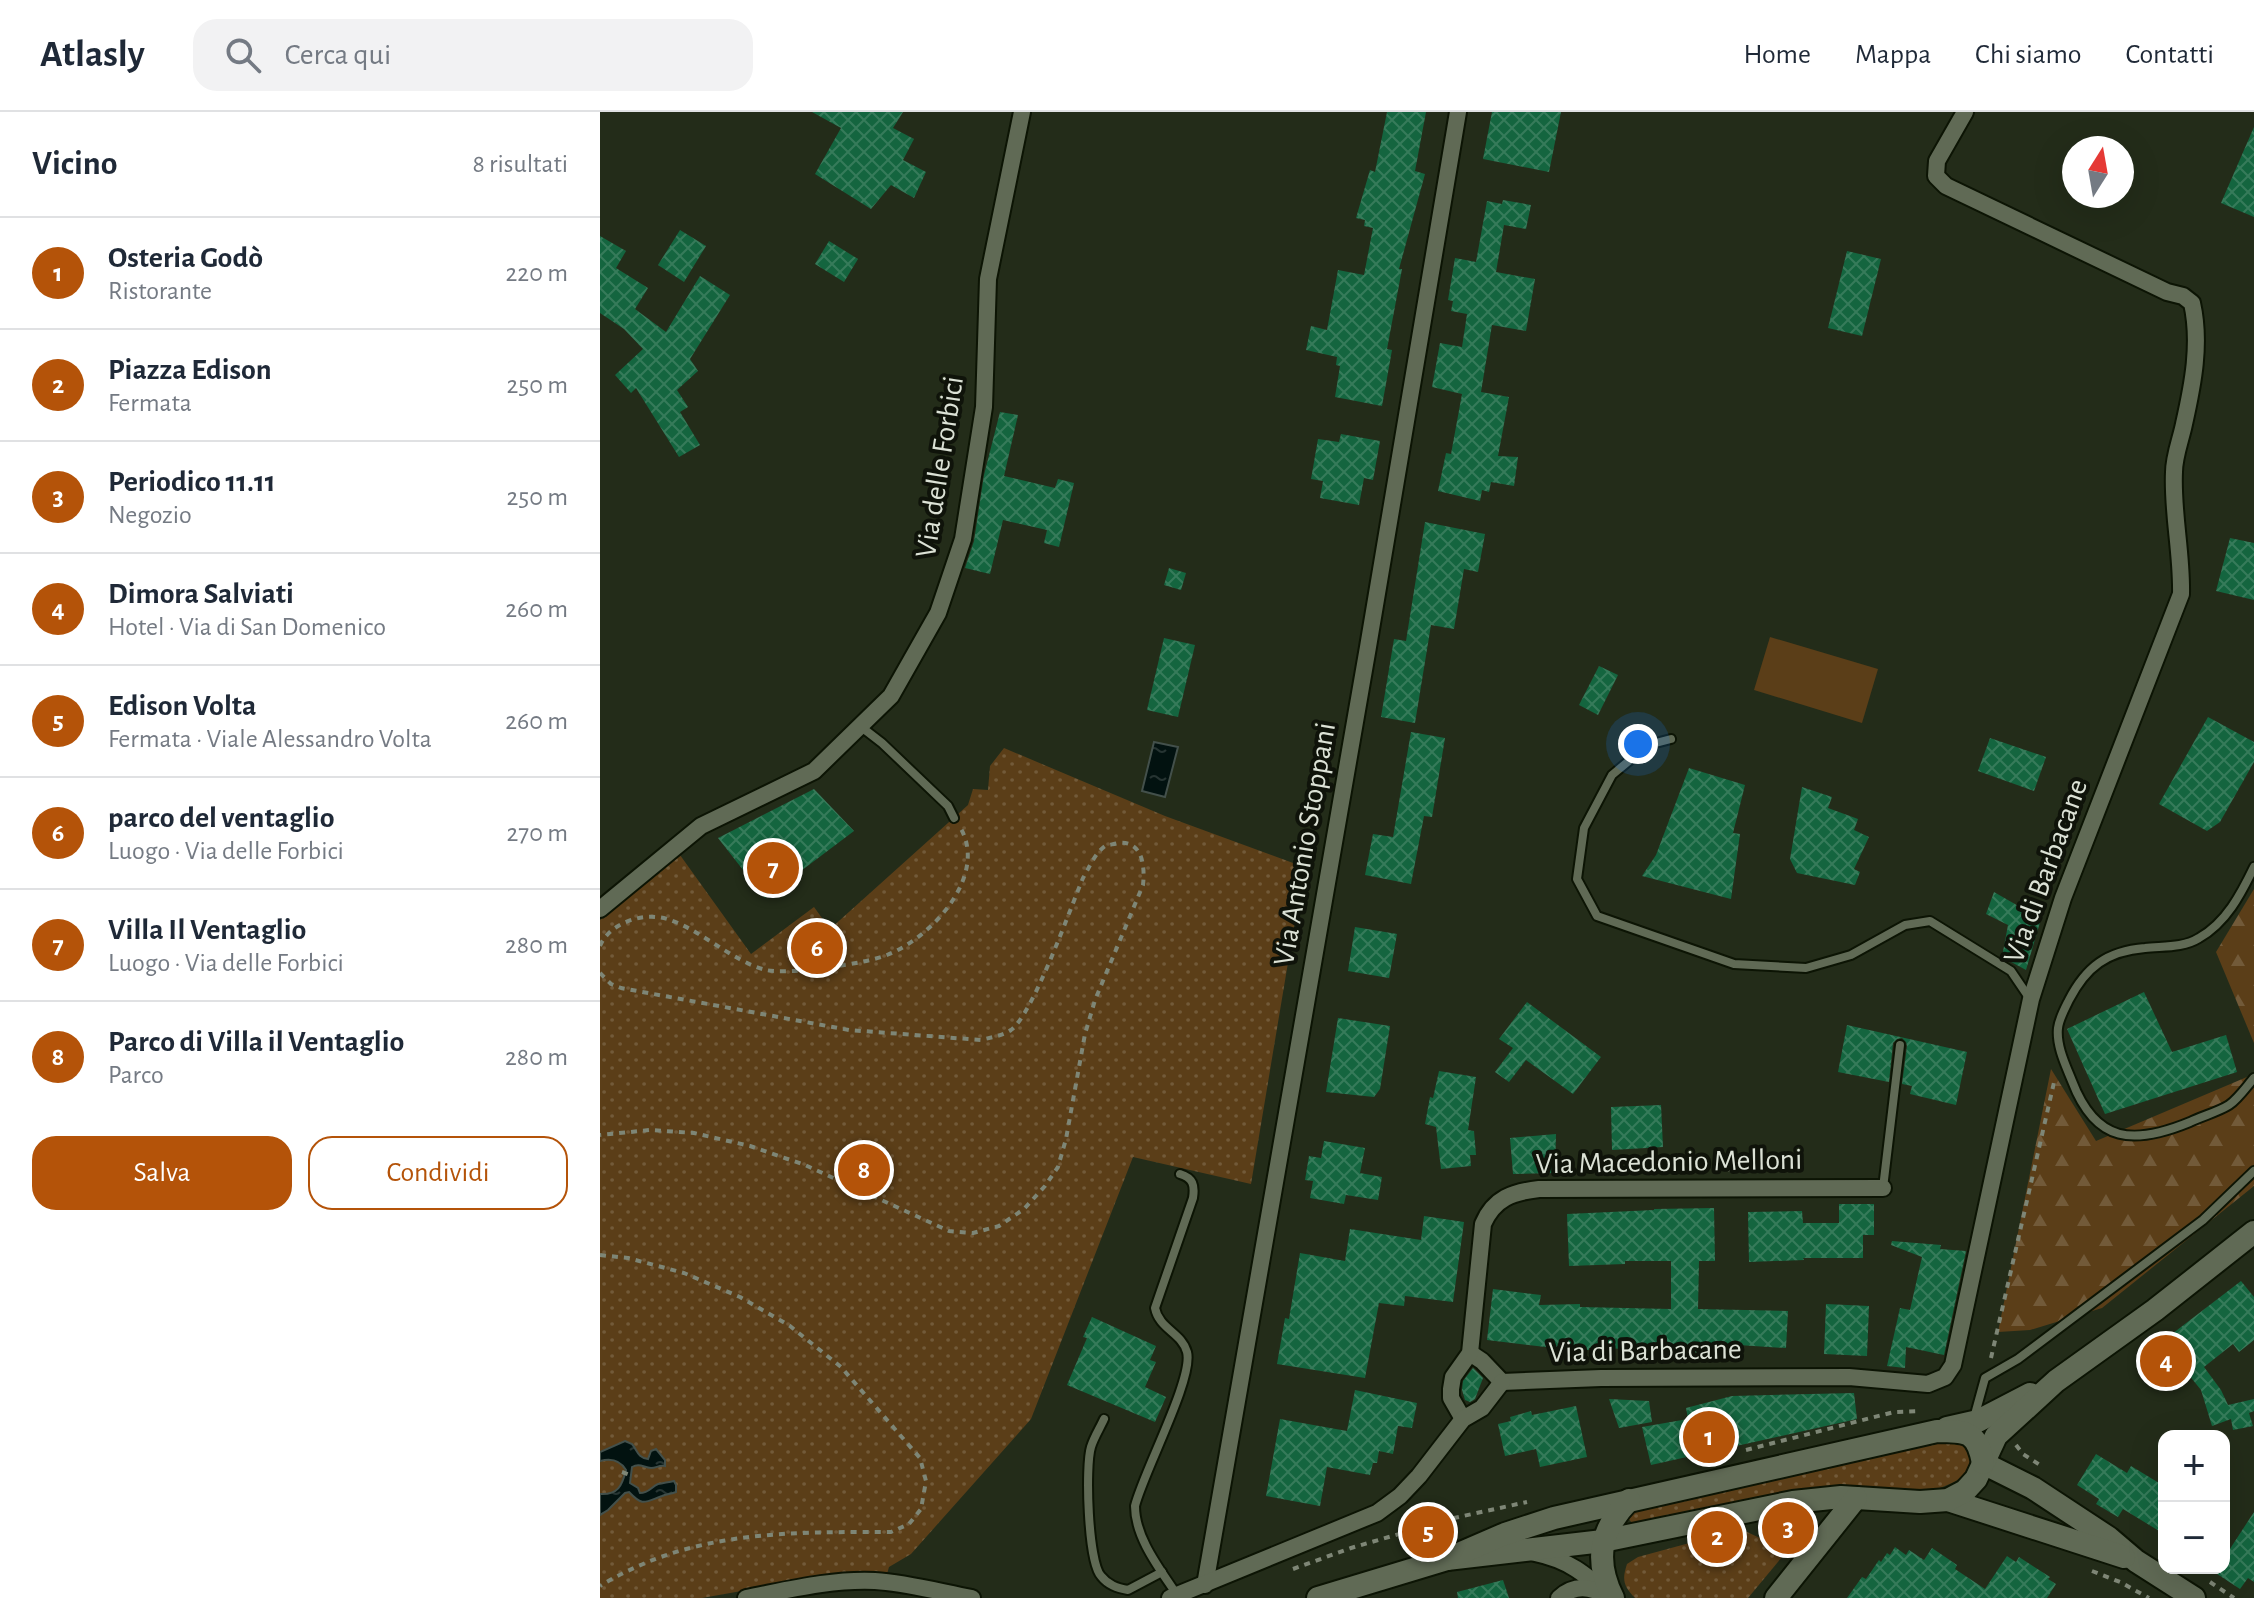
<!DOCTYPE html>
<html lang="it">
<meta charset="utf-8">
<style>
body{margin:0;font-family:"Alegreya Sans",sans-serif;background:#f2f2f3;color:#1f2937}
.controls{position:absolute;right:24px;bottom:24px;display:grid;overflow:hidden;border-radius:16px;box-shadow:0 8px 32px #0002}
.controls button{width:72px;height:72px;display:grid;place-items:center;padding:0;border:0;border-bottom:2px solid #e0e1e3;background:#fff;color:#1f2937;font:40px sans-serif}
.compass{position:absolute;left:1462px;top:24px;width:72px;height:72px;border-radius:50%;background:#fff;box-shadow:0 8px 32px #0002;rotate:11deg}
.you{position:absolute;left:1038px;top:632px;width:28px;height:28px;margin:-20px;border:6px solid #fff;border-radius:50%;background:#1a73e8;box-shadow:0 0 0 12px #1a73e833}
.badge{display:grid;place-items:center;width:52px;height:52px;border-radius:50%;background:#b45309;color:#fff;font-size:26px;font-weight:700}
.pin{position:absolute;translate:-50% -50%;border:4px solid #fff;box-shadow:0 2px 8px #0006}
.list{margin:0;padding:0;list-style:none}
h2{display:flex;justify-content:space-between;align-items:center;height:104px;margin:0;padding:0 32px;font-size:34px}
h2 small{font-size:26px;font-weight:400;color:#747a83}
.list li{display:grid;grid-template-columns:52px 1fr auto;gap:24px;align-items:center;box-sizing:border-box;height:112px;padding:0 32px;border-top:2px solid #e0e1e3}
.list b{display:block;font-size:30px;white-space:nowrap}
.list p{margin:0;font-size:26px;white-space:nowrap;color:#747a83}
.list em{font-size:26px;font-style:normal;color:#747a83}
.actions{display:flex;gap:16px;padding:24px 32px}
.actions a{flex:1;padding:18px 0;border:2px solid #b45309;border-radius:24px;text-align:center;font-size:28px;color:#b45309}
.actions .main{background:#b45309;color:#fff}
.icon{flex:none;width:44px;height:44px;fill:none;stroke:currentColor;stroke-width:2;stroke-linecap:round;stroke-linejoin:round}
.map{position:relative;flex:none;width:1654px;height:1486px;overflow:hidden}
header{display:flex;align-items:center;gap:48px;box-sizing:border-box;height:112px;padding:0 40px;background:#fff;border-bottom:2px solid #e0e1e3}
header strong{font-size:38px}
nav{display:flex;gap:44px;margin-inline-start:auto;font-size:28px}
.search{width:560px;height:72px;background:#f2f2f3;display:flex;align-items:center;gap:20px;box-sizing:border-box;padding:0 28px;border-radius:24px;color:#747a83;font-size:30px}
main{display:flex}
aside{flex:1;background:#fff}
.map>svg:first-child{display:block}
</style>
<header>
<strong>Atlasly</strong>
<div class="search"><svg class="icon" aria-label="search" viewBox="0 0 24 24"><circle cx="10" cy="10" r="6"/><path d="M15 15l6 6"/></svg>Cerca qui</div>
<nav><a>Home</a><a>Mappa</a><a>Chi siamo</a><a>Contatti</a></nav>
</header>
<main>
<aside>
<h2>Vicino<small>8 risultati</small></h2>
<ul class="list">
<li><span class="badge">1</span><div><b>Osteria Godò</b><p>Ristorante</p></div><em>220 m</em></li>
<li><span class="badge">2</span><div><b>Piazza Edison</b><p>Fermata</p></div><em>250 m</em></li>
<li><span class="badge">3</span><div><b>Periodico 11.11</b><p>Negozio</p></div><em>250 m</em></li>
<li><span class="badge">4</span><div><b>Dimora Salviati</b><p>Hotel · Via di San Domenico</p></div><em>260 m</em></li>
<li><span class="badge">5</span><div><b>Edison Volta</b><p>Fermata · Viale Alessandro Volta</p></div><em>260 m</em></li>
<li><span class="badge">6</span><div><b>parco del ventaglio</b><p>Luogo · Via delle Forbici</p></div><em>270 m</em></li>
<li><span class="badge">7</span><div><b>Villa Il Ventaglio</b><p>Luogo · Via delle Forbici</p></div><em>280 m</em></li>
<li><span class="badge">8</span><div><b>Parco di Villa il Ventaglio</b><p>Parco</p></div><em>280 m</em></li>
</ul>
<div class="actions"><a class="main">Salva</a><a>Condividi</a></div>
</aside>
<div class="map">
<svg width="1654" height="1486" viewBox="0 0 1654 1486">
<defs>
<pattern id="grass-dots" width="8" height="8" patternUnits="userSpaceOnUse" patternTransform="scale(2)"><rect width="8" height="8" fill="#5b3e18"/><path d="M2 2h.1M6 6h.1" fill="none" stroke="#725a39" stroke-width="1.8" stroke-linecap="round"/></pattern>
<pattern id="forest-firs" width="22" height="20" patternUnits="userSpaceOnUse" patternTransform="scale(2)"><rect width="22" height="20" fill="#5b3e18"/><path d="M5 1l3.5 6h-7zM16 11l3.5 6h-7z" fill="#725a39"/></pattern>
<pattern id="water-ripples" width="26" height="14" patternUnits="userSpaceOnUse" patternTransform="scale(2)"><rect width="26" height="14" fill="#021210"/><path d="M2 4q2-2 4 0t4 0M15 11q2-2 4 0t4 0" fill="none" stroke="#263432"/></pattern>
<pattern id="building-cross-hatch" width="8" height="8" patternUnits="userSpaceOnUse" patternTransform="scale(2)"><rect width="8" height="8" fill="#14653f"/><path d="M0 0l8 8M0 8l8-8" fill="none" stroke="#367b5a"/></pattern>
</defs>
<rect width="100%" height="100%" fill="#232c19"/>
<!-- grass -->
<g fill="url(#grass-dots)">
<polygon points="404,636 565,704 704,755 651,1072 533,1045 431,1307 311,1442 289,1455 287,1462 241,1464 203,1468 102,1486 0,1486 0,808 80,743 151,842 214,795 230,817 368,693 373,677 388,678 390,654"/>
<path d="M 1342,1327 L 1363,1330 C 1384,1360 1355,1372 1329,1379 L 1033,1412 L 1026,1404 L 1028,1400 Z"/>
<path d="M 1141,1417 L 1187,1439 L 1148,1486 L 1035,1486 C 1023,1474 1022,1467 1027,1452 L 1038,1445 Z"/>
</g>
<!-- forest -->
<g fill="url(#forest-firs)">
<polygon points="1654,777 1654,931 1616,840"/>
<polygon points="1451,957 1496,1029 1654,962 1654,1074 1502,1196 1430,1218 1398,1220"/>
</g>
<!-- garden -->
<polygon fill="#5b3e18" points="1170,525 1278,557 1262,611 1154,578"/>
<!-- water -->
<g fill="url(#water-ripples)" stroke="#43504b" stroke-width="2">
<polygon points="554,630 578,635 565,685 542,679"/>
<path d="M 25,1329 L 32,1332 C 38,1339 37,1345 48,1347 L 51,1339 L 56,1337 L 65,1348 L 65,1354 C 58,1353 57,1356 51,1356 C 43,1355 39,1351 32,1355 L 30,1371 L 38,1376 L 40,1381 C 49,1381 51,1375 58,1372 C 63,1371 69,1370 74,1369 L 76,1373 L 76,1380 C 71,1382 66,1382 62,1384 C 45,1390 43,1395 29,1380 L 25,1381 L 8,1398 L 0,1403 L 0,1382 C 18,1383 22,1374 26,1358 C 20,1348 11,1346 0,1349 L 0,1340 Z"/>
</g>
<!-- building -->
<g fill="url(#building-cross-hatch)">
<polygon points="212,0 303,0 293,16 314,27 303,48 326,60 314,86 291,73 271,97 215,62 241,16"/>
<polygon points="787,0 826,0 815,59 825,62 799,157 802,157 787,237 792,238 782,294 735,285 740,254 736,253 737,245 706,238 711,214 727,218 738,158 764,163 773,116 764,114 765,108 756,106 770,58 775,60"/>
<polygon points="892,0 961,0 949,60 883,47"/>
<polygon points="1654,15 1654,105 1621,91"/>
<polygon points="903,88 931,93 926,117 904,113 896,160 935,167 926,219 892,213 881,280 909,285 898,344 918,345 914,374 891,370 889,380 882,378 880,389 838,379 846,341 851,342 862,282 832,275 840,231 862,235 867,202 851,199 853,189 848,188 855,146 876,150 887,89 902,92"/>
<polygon points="80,118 106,134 84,170 58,153"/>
<polygon points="0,124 26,139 16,156 48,176 35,197 66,220 100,164 130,183 90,247 98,259 77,278 88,295 80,300 100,333 79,345 36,276 31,281 15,263 43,237 24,217 0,201"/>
<polygon points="229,129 258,147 244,170 215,152"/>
<polygon points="1247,139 1281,147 1262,224 1228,216"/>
<polygon points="400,300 418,303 404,364 455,376 458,367 474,371 459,435 444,431 447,418 403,408 390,462 365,456 374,429 384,363"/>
<polygon points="741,322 780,329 773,368 764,366 759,393 720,386 723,369 711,367 718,327 739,330"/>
<polygon points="825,410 885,422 878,460 864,457 854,517 831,513 815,611 781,605 794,527 806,529"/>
<polygon points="1630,426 1654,431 1654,488 1616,479"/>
<polygon points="569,456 586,461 581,478 564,473"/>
<polygon points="564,526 595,533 578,605 547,598"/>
<polygon points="999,554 1018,563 998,603 979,593"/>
<polygon points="1608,605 1654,630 1654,650 1620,710 1607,719 1559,692"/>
<polygon points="811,620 845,626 832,705 824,704 811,772 765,763 773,722 793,725"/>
<polygon points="1390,626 1446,645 1434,679 1378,659"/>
<polygon points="1089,656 1145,673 1133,721 1140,722 1131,787 1042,764 1056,743"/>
<polygon points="1202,675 1232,685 1228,696 1258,707 1254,718 1269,725 1254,757 1260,760 1255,773 1197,761 1190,747"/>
<polygon points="214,677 254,719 165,786 118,726"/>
<polygon points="1394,780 1441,807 1426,858 1402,845 1408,813 1386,802"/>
<polygon points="755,815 797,822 789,866 748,859"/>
<polygon points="1544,880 1572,940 1626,923 1637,960 1505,1002 1467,917"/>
<polygon points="927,890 1001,945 973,982 926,948 909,970 895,960 913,936 899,927"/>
<polygon points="738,906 790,914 780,977 774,985 726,980"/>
<polygon points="1247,913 1367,940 1356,993 1310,982 1312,974 1302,972 1307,934 1306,930 1302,926 1297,927 1293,931 1289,970 1238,960"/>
<polygon points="839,959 876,965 868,1018 874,1019 876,1043 870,1043 871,1054 841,1057 836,1015 825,1012 830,985 833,986"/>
<polygon points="1061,993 1063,1035 1012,1038 1011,995"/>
<polygon points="956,1022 955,1061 913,1062 910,1026"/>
<polygon points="724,1029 765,1036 760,1061 782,1065 778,1088 746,1083 744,1092 710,1086 713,1069 705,1068 709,1044 721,1046"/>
<polygon points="1239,1092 1274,1092 1274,1123 1263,1123 1263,1146 1203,1146 1204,1148 1149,1150 1148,1100 1202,1099 1203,1111 1239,1111"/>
<polygon points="1114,1096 1115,1149 1099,1149 1098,1197 1188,1199 1186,1236 1138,1233 1138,1245 1108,1245 1108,1240 1076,1241 1076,1238 989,1236 989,1238 954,1239 954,1236 887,1228 893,1177 941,1183 939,1193 980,1192 980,1195 1071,1197 1071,1149 1025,1149 1025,1152 969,1154 967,1102 1054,1098 1054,1097"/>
<polygon points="824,1104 864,1110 853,1190 805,1184 804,1194 779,1191 765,1266 677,1252 685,1206 689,1207 700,1141 745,1149 750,1117 821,1128"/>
<polygon points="1292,1129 1341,1133 1340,1137 1366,1139 1344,1243 1306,1235 1305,1256 1287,1254 1300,1196 1310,1198 1322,1145 1291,1133"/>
<polygon points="1641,1169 1654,1185 1654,1228 1639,1240 1633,1232 1604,1255 1621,1278 1628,1293 1654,1287 1654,1299 1649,1301 1653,1314 1633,1318 1631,1307 1612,1314 1601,1278 1584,1257 1560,1276 1538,1248"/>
<polygon points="1226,1192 1269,1194 1267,1244 1224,1242"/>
<polygon points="492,1205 556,1234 550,1248 556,1250 545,1275 566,1285 555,1310 467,1273 487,1226 483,1225"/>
<polygon points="873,1256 883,1266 875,1287 870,1290 865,1288 862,1278 863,1269"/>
<polygon points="755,1278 817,1291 812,1316 798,1314 793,1342 779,1339 777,1351 773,1351 770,1363 727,1355 720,1394 666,1384 680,1307 747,1319"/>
<polygon points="1254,1281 1257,1307 1051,1353 1042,1315 1088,1307 1086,1296 1132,1284"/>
<polygon points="1009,1287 1049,1289 1052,1310 1019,1316"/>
<polygon points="976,1294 987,1345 940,1355 936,1337 905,1344 898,1312 911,1309 910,1305 931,1299 932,1303"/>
<polygon points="1496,1342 1527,1361 1531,1354 1564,1374 1564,1422 1523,1397 1518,1405 1496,1392 1499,1387 1477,1373"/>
<polygon points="1654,1400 1654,1470 1648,1466 1640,1477 1608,1456 1624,1456 1624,1446"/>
<polygon points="1295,1435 1306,1443 1309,1438 1324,1448 1332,1436 1357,1453 1355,1457 1385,1477 1407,1444 1416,1450 1419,1445 1450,1465 1448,1467 1456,1472 1447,1486 1247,1486 1262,1465 1266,1467 1279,1448 1281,1450 1287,1441 1290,1443"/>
<polygon points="903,1468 909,1486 858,1486 857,1480"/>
</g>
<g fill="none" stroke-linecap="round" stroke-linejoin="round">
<!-- lane casing -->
<g stroke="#0c1404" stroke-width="12">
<g id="lane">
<polyline points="260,614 282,631 348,694 354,706"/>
<polyline points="1071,627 1048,633 1012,663 984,716 977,767 997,804 1134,852 1206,856 1251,843 1305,813 1330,809 1411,859 1430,887"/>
<path d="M 1654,755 C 1641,782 1626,811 1599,826 C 1583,836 1563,834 1545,836 C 1507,839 1486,855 1469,888 C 1465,896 1459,907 1458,916 C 1456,934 1466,954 1472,969 C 1496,1032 1534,1033 1590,1010 C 1602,1004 1618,1000 1629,993 C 1638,987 1647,974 1654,966"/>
<polyline points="1283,1076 1300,933"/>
<polyline points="1374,1306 1385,1266 1418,1247 1603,1108 1654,1059"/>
<path d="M 504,1307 C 500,1316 494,1325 491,1335 C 485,1354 488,1450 501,1464 C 508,1473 517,1476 528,1478 L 562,1460"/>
<path d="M 577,1483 C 560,1457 535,1426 535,1394 C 543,1361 594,1266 587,1240 C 582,1221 559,1217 555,1196 L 593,1086 C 595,1073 593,1066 580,1062"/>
</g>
</g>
<!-- street casing -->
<g stroke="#0c1404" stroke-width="20">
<g id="street">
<polyline points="0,797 101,714 214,659 291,584 338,501 363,427 384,295 388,167 422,0"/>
<polyline points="870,1241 882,1249 902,1270"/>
<path d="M 902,1270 L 1001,1266 L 1249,1265 L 1328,1272 L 1345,1265 L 1353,1253 L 1431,887 L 1463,786 L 1581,482 C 1582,441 1572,400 1574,360 C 1574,344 1581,327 1584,312 C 1593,272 1601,231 1592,191 L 1583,184 L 1567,180 L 1346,74 L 1336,64 L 1337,49 L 1365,0"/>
<path d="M 863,1307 L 851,1286 L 851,1277 L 853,1265 L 870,1241 L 883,1112 C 894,1086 913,1080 939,1077 L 1283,1076"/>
<path d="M 935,1441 C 969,1448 985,1462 1010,1484"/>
<polyline points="605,1473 768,535 858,0"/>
<path d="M 146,1486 C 188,1478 231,1467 275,1469 C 307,1471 340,1480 372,1486"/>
<polyline points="570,1486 777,1401 800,1384 819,1364 863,1307 882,1296 902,1270"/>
<path d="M 959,1486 C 973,1473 989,1474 1005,1483"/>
</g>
</g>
<!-- secondary casing -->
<g stroke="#0c1404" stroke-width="26">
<g id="secondary">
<polyline points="1347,1316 1378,1309 1430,1282"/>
<polyline points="1383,1351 1433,1376 1509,1426 1536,1449 1594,1486"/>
<polyline points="1348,1388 1524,1445"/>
<polyline points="847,1447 1003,1429 1193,1390 1241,1385 1320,1390 1348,1388 1365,1379 1376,1367 1396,1324 1456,1269 1555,1198 1654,1120"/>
<path d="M 718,1486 L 847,1447 L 905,1422 L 954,1406 L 1337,1319 C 1367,1319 1377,1319 1383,1351"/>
<path d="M 1013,1486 C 994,1448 1000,1418 1029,1388"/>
<polyline points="1176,1486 1256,1386"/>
</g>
</g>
<!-- path -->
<g stroke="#7e8676" stroke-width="4" stroke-dasharray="6 6" stroke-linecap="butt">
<path d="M 0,834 C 8,814 35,803 56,805 C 89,807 131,850 166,858 C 189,863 264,852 287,843 C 331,826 389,764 360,715"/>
<path d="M 0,861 L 11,872 L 21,876 L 249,918 L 381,928 C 392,925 402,924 411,918 C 433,902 470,797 483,766 C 489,756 495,741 505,734 C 507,733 515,732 518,731 C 543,728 545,755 543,773 L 495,888 L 485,922 L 466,1027 L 458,1055 L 445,1074 L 424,1097 L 399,1114 L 373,1121 L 349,1119 L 205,1053 L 150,1034 L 94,1021 L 50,1018 L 0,1023"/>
<polyline points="1103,1056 1124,1055 1130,1058"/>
<path d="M 0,1143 L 28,1146 L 84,1161 L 140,1185 L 190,1214 L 241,1255 L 320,1346 L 326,1369 L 321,1397 L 309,1412 L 291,1420 C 188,1420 92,1418 0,1474"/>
<polyline points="1391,1246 1455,966"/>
<polyline points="1416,1333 1423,1342 1440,1353"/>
<polyline points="1146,1338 1294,1300 1320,1299"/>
<polyline points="22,1360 33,1364"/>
<polyline points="693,1457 751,1436 854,1406 927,1390"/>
<polyline points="1492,1459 1520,1470 1549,1486"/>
<polyline points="1610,1470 1634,1486"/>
</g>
<!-- lane -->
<use href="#lane" stroke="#606a55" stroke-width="8"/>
<!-- street -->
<use href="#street" stroke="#606a55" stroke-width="16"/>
<!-- secondary -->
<use href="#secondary" stroke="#606a55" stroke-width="22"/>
</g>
<g text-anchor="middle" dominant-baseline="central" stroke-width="8" stroke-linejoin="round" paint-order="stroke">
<!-- street labels -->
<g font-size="30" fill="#dce2d6" stroke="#0f130a">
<text transform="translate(340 355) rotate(-81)">Via delle Forbici</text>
<text transform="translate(705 732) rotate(-80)">Via Antonio Stoppani</text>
<text transform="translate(1446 759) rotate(-70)">Via di Barbacane</text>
<text transform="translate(1069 1050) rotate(-1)">Via Macedonio Melloni</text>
<text transform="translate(1045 1239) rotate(-1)">Via di Barbacane</text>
</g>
</g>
</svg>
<div class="controls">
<button>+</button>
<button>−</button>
</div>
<svg class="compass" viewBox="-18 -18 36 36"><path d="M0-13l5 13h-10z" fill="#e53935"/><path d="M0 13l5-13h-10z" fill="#747a83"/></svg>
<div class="you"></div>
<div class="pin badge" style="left:1109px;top:1325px">1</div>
<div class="pin badge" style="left:1117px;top:1425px">2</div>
<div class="pin badge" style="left:1188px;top:1416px">3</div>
<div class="pin badge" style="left:1566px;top:1249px">4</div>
<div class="pin badge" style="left:828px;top:1420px">5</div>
<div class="pin badge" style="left:217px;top:836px">6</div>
<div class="pin badge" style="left:173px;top:756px">7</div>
<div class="pin badge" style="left:264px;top:1058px">8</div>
</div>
</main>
